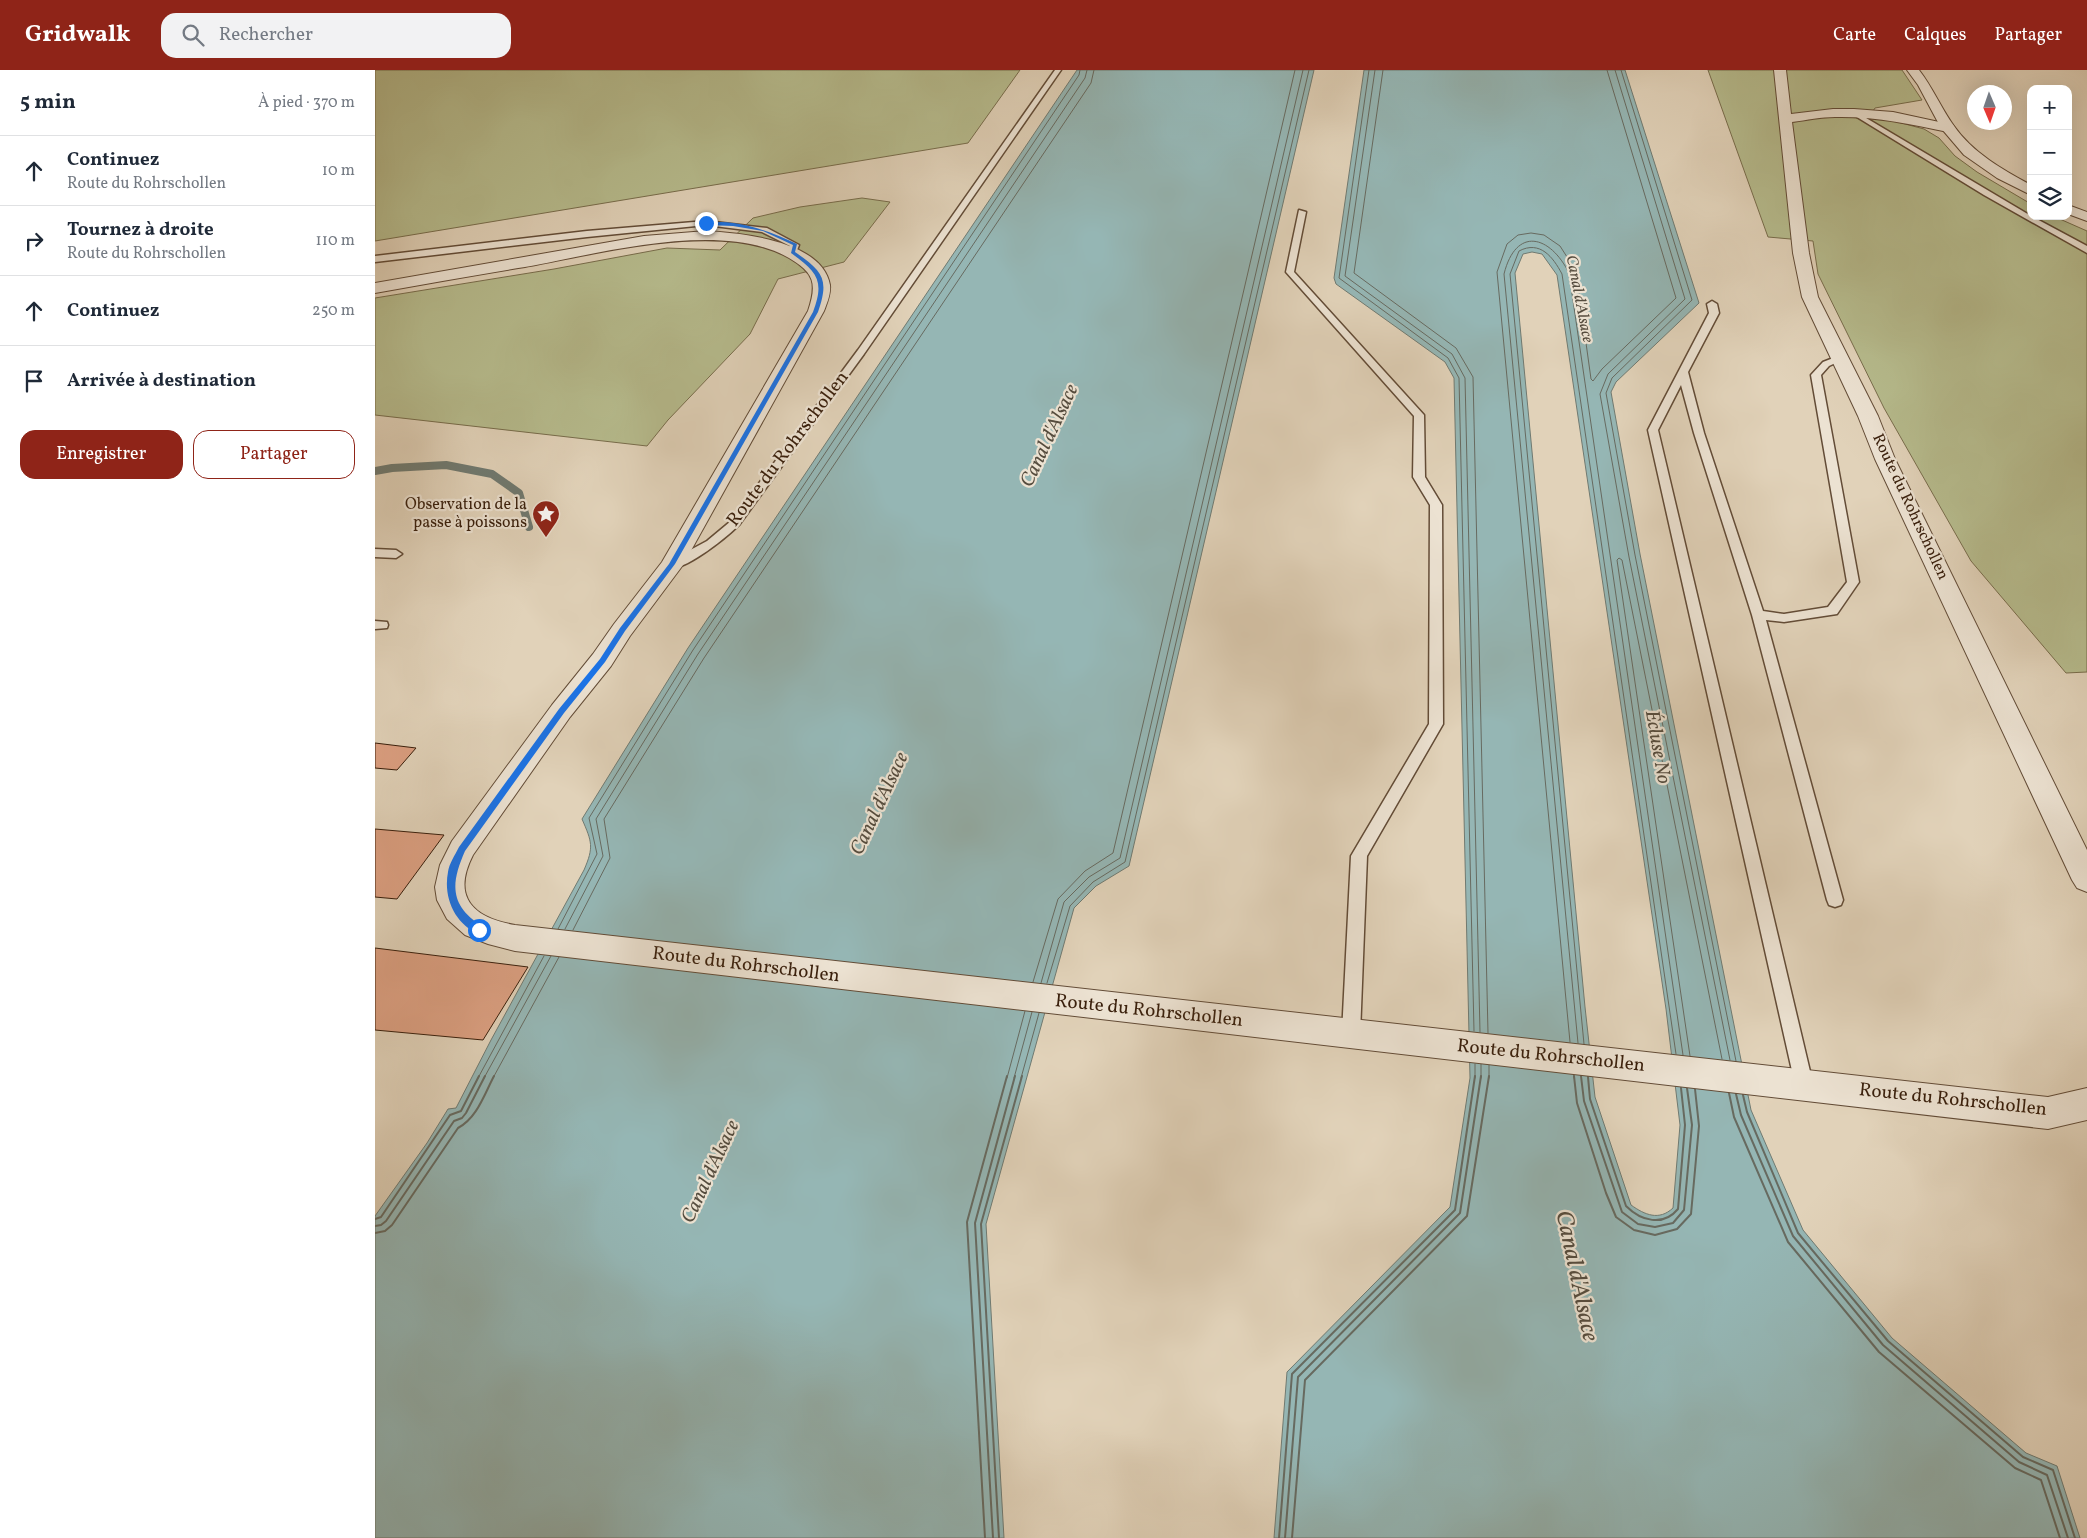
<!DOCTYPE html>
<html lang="fr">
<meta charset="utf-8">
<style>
body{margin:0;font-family:Vollkorn,serif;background:#f2f2f3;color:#1f2937}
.controls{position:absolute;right:15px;top:15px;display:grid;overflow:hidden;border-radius:10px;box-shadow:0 5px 20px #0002}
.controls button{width:45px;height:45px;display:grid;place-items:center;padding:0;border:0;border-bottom:1px solid #e0e1e3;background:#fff;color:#1f2937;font:25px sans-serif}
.compass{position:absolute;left:1592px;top:15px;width:45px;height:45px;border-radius:50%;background:#fff;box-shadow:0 5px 20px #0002;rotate:178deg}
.stop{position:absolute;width:15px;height:15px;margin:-11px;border:4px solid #1a73e8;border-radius:50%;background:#fff}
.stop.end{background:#1a73e8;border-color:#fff;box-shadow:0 1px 5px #0008}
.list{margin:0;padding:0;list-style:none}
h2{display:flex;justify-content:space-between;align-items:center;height:65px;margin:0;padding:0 20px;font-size:21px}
h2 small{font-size:16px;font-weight:400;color:#747a83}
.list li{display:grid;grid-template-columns:32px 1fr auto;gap:15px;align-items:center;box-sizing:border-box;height:70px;padding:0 20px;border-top:1px solid #e0e1e3}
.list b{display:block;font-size:19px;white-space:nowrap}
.list p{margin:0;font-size:16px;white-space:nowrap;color:#747a83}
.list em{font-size:16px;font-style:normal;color:#747a83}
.actions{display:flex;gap:10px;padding:15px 20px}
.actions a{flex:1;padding:11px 0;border:1px solid #8f2418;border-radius:15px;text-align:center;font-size:18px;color:#8f2418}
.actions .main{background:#8f2418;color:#fff}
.icon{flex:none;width:28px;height:28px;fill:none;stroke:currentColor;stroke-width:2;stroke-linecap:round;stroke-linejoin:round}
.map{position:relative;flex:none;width:1712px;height:1468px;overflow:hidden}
header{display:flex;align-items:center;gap:30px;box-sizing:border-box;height:70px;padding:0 25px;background:#8f2418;color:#fff}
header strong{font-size:24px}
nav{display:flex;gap:28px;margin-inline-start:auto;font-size:18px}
.search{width:350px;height:45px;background:#f2f2f3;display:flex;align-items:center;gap:12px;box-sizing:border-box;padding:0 18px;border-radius:15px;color:#747a83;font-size:19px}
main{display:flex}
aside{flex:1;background:#fff}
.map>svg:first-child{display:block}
</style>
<header>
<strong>Gridwalk</strong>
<div class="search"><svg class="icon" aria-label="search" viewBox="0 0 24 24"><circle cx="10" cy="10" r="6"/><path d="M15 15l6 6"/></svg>Rechercher</div>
<nav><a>Carte</a><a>Calques</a><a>Partager</a></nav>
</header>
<main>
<aside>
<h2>5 min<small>À pied · 370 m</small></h2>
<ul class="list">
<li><svg class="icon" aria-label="ahead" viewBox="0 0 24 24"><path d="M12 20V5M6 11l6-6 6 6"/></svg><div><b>Continuez</b><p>Route du Rohrschollen</p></div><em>10 m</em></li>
<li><svg class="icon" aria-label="right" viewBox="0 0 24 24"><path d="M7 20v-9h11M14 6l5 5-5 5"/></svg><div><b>Tournez à droite</b><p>Route du Rohrschollen</p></div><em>110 m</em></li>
<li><svg class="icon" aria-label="ahead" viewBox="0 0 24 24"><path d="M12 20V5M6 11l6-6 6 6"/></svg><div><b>Continuez</b></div><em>250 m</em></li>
<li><svg class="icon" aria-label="arrive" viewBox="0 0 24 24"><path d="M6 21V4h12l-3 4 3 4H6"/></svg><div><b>Arrivée à destination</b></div></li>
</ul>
<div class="actions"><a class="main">Enregistrer</a><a>Partager</a></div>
</aside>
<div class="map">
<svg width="1712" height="1468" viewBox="0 0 1712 1468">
<rect width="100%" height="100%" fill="#e1d2b9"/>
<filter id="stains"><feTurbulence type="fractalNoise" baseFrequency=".004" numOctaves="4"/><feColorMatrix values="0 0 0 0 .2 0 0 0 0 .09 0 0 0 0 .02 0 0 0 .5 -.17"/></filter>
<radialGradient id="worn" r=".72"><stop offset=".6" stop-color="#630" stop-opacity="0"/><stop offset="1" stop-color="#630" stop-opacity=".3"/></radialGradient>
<!-- green -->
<g fill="#b6bb8d" stroke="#786d4c">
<polygon points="0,0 645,0 593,73 0,171"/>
<polygon points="1333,0 1527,0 1547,30 1500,38 1498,41 1519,51 1549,59 1564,68 1580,86 1602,102 1656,134 1656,146 1678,146 1712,161 1712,602 1691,603 1596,491 1509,338 1443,204 1438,171 1393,167"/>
<polygon points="487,128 515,132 469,192 403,209 375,264 293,350 272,376 0,345 0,228 179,199 292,178 345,180 378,148 425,137"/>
</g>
<!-- water -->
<g fill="#95b6b4" stroke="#707a71" fill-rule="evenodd">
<path d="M 702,0 L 939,0 L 754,796 L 721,816 L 699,838 L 611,1154 L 629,1468 L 0,1468 L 0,1146 L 52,1073 L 73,1039 L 81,1038 L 116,970 L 209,800 C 219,777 217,772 207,749 L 313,578 Z"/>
<path d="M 989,0 L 1250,0 L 1324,233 L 1241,312 L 1236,322 L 1265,484 L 1376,1040 L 1428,1160 L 1517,1268 L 1651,1383 L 1682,1396 L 1705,1468 L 899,1468 L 912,1302 L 1075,1137 L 1095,1008 L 1079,308 L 1070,292 L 961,214 L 959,208 ZM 1157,182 L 1167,184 L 1182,205 L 1291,939 L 1305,1055 L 1298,1138 C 1284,1151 1270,1145 1256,1135 L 1220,1027 L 1210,937 L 1140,203 L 1148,184 Z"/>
</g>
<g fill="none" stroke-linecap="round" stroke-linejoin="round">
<!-- shore-far1 -->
<g stroke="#676a60" stroke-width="1">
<polyline points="994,0 964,208 1073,288 1084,308 1099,961"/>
<polyline points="1000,0 970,206 1077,284 1090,308 1105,962"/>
<polyline points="1008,0 979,203 1081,278 1098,307 1113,963"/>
<polyline points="1240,0 1310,229 1233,304 1225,324 1254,487 1355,990"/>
<polyline points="1246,0 1317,230 1237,308 1231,323 1260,485 1361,991"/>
<polyline points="183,859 222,784 214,748 318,580 704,5 705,0"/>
<polyline points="190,859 228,786 221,749 323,584 710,8 712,0"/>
<polyline points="198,860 235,788 229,749 329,588 716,13 719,0"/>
<polyline points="658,912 683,829 710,801 738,783 920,0"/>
<polyline points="666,913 689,832 714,807 745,788 928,0"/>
<polyline points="672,913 695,836 718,812 750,792 934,0"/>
<polyline points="1195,972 1122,202 1132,174 1143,165 1156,163 1169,165 1185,176 1201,201 1216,309 1218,311 1227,299 1301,228 1232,0"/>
<path d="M 1203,973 L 1129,204 C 1141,156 1175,165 1194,203 L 1308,985"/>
<path d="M 1209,974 L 1135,204 L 1144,181 C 1165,170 1178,187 1187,204 L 1301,984"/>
<polyline points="1315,986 1242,490 1244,488 1247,490 1347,989"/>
<polyline points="1100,994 1100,1008"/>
<polyline points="1106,994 1106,1008"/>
<polyline points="1114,995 1114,1008"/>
<polyline points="1199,1005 1199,1008"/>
<polyline points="103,1008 169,886"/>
<polyline points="109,1008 176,886"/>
<polyline points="118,1008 184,887"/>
<polyline points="632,1008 650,941"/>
<polyline points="639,1008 657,942"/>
<polyline points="646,1008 664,943"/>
</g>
<!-- shore -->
<g stroke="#676a60" stroke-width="2">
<polyline points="1199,1006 1202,1033 1231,1123 1241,1147 1259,1160 1280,1165 1302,1159 1316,1144 1324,1056 1320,1019"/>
<polyline points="1206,1006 1209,1031 1247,1142 1263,1154 1280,1157 1298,1153 1309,1140 1317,1055 1312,1018"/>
<path d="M 1213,1007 L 1215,1029 L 1251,1136 C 1266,1151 1288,1157 1303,1139 L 1310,1055 L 1306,1018"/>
<polyline points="1354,1023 1359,1047 1413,1172 1504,1282 1640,1398 1666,1410 1685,1468"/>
<polyline points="1361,1024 1366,1045 1418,1166 1508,1275 1644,1392 1672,1405 1693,1468"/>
<polyline points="1368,1025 1372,1042 1423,1163 1513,1271 1648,1387 1678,1400 1700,1468"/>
<polyline points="0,1149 6,1147 75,1045 86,1041 104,1006"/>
<polyline points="0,1156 6,1155 11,1151 79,1051 87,1048 91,1043 110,1006"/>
<path d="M 0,1163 L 10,1161 L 17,1155 L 83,1058 C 102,1048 109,1025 119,1006"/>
<polyline points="610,1468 592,1152 632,1006"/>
<polyline points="618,1468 600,1153 640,1006"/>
<polyline points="624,1468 606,1154 647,1006"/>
<polyline points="904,1468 917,1304 1080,1140 1100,1006"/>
<polyline points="910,1468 923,1307 1085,1143 1106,1006"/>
<polyline points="917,1468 930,1310 1092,1146 1114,1006"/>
</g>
<!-- stream -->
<polyline stroke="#707a71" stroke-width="8" points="0,401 17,398 71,395 117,404 144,423 154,457"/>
</g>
<!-- building -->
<g fill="#dca082" stroke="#391f0c">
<polygon points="0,673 41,678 22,700 0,698"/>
<polygon points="0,759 69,765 22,829 0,827"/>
<polygon points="0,878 153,897 108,970 0,960"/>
</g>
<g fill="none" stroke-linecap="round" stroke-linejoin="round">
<!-- service casing -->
<g stroke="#634c37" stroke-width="3">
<g id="service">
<path d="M 680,0 L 686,0 L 489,284 L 364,455 C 352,467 309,502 293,498 L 291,495 L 293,492 L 332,471 L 356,451 L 483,280 Z"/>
<polygon points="1477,42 1481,42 1656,146 1712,176 1712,183 1609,125 1477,44"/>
<polygon points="924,140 931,142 919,202 1049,345 1050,407 1067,435 1068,654 992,786 985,964 982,970 976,972 970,970 967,964 976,786 1054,654 1055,435 1038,407 1039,346 911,202"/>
<polygon points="331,151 392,158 424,175 421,183 417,186 413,183 415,176 387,162 331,155 212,167 0,192 0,186 212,161"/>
<polygon points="1337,231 1342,234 1344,243 1313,302 1329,363 1388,541 1409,544 1453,537 1472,512 1436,305 1448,292 1466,285 1471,288 1454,296 1446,305 1484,512 1462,544 1409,552 1391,550 1468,830 1466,835 1460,837 1454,835 1452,830 1377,545 1319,363 1306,315 1283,360 1438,1014 1435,1020 1429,1023 1423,1020 1420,1014 1273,360 1334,243 1332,234"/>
<polygon points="0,479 21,480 27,484 21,488 0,487"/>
<polygon points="0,551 12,552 13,555 12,558 0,559"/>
</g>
</g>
<!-- minor casing -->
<g stroke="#634c37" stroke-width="2">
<g id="minor">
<path d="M 1399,0 L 1411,0 L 1416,44 L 1458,39 L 1479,39 L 1518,42 L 1578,55 L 1580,58 L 1573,62 C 1535,54 1499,46 1460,47 C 1446,47 1432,50 1417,52 L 1434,183 L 1443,227 L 1503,346 L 1520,389 L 1712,780 L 1712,822 L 1702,818 L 1697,810 L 1500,389 L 1483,346 L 1427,227 L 1418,183 Z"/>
<path d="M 331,161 C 365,163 447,170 455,215 C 456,224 452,233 449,241 L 308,495 L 255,566 L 236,596 L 195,647 L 98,785 C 76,828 99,848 140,855 L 1673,1027 L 1712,1018 L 1712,1050 L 1673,1059 L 140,881 L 113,874 L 90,865 L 72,849 L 62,830 L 60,817 L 65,795 L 77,771 L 177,635 L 218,584 L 239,554 L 287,492 L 433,241 C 442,214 440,203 414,188 C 347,149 223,184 150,197 C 100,205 50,214 0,223 L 0,213 L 269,166 Z"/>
</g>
</g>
<!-- tertiary casing -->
<g stroke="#634c37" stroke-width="2">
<g id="tertiary">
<path d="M 1532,0 L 1544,0 C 1558,18 1566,38 1579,56 C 1598,83 1628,100 1656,115 L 1656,125 L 1622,108 L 1589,85 L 1566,58 L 1543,15 Z"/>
<polygon points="1693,135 1712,142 1712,151 1693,144"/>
</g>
</g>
<!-- service -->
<use href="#service" fill="#ece2d2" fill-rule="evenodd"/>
<!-- minor -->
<use href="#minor" fill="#ece2d2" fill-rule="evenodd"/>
<!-- tertiary -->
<use href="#tertiary" fill="#ece2d2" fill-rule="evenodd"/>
</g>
<!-- route -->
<path fill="#1a73e8" d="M 330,152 C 364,150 392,160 422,174 L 420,182 C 447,201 455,208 443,242 L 300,494 L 250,561 L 230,592 L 189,643 L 90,781 C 75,815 75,836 108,857 L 108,863 L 104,864 C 80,854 68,828 73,802 C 74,794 80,785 84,777 L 184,639 L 225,589 L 245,558 L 294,494 L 438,242 C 450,210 442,202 416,183 L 418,175 L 388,161 L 358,156 L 331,155 Z"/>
<!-- icons -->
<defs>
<g id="sight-pin" transform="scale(1.4375)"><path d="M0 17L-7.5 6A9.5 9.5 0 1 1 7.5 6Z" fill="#8f2418" stroke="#ece2d2"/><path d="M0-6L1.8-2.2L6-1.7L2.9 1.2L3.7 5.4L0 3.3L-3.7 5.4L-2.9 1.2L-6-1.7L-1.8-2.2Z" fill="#fff"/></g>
</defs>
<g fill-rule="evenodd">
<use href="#sight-pin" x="171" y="444"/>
</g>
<g text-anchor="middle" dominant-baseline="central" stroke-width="4.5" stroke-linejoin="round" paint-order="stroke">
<!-- far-water labels -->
<g font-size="16" font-style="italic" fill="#554c3e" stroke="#ece2d2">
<text transform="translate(1204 229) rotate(79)">Canal d'Alsace</text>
</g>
<!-- far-poi labels -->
<g font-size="16" fill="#391f0c" stroke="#ece2d2" text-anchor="end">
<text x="152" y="435">Observation de la<tspan x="152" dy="18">passe à poissons</tspan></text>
</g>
<!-- far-street labels -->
<g font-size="16" fill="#391f0c" stroke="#ece2d2">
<text transform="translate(1535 437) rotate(65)">Route du Rohrschollen</text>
</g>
<!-- street labels -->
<g font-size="19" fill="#391f0c" stroke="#ece2d2">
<text transform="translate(413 379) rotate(-53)">Route du Rohrschollen</text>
<text transform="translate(371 895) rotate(7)">Route du Rohrschollen</text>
<text transform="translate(774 941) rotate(6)">Route du Rohrschollen</text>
<text transform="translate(1176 986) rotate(6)">Route du Rohrschollen</text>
<text transform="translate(1578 1030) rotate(6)">Route du Rohrschollen</text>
</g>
<!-- water labels -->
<g font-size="20" font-style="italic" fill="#554c3e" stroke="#ece2d2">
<text transform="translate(675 366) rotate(-65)">Canal d'Alsace</text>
<text transform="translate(1282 677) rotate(80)">Écluse No</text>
<text transform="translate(505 734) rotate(-65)">Canal d'Alsace</text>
<text transform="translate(336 1102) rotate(-65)">Canal d'Alsace</text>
</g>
<!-- near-water labels -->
<g font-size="24" font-style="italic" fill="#554c3e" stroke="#ece2d2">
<text transform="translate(1201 1206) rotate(78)">Canal d'Alsace</text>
</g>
</g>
<rect width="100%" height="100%" filter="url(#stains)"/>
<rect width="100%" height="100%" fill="url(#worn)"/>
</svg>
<div class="controls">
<button>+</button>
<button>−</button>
<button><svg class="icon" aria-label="layers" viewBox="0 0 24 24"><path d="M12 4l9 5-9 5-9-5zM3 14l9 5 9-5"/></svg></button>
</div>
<svg class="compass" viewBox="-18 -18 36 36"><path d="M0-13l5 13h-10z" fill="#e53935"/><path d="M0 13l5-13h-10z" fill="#747a83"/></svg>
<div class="stop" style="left:104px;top:860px"></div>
<div class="stop end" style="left:331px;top:153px"></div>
</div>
</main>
